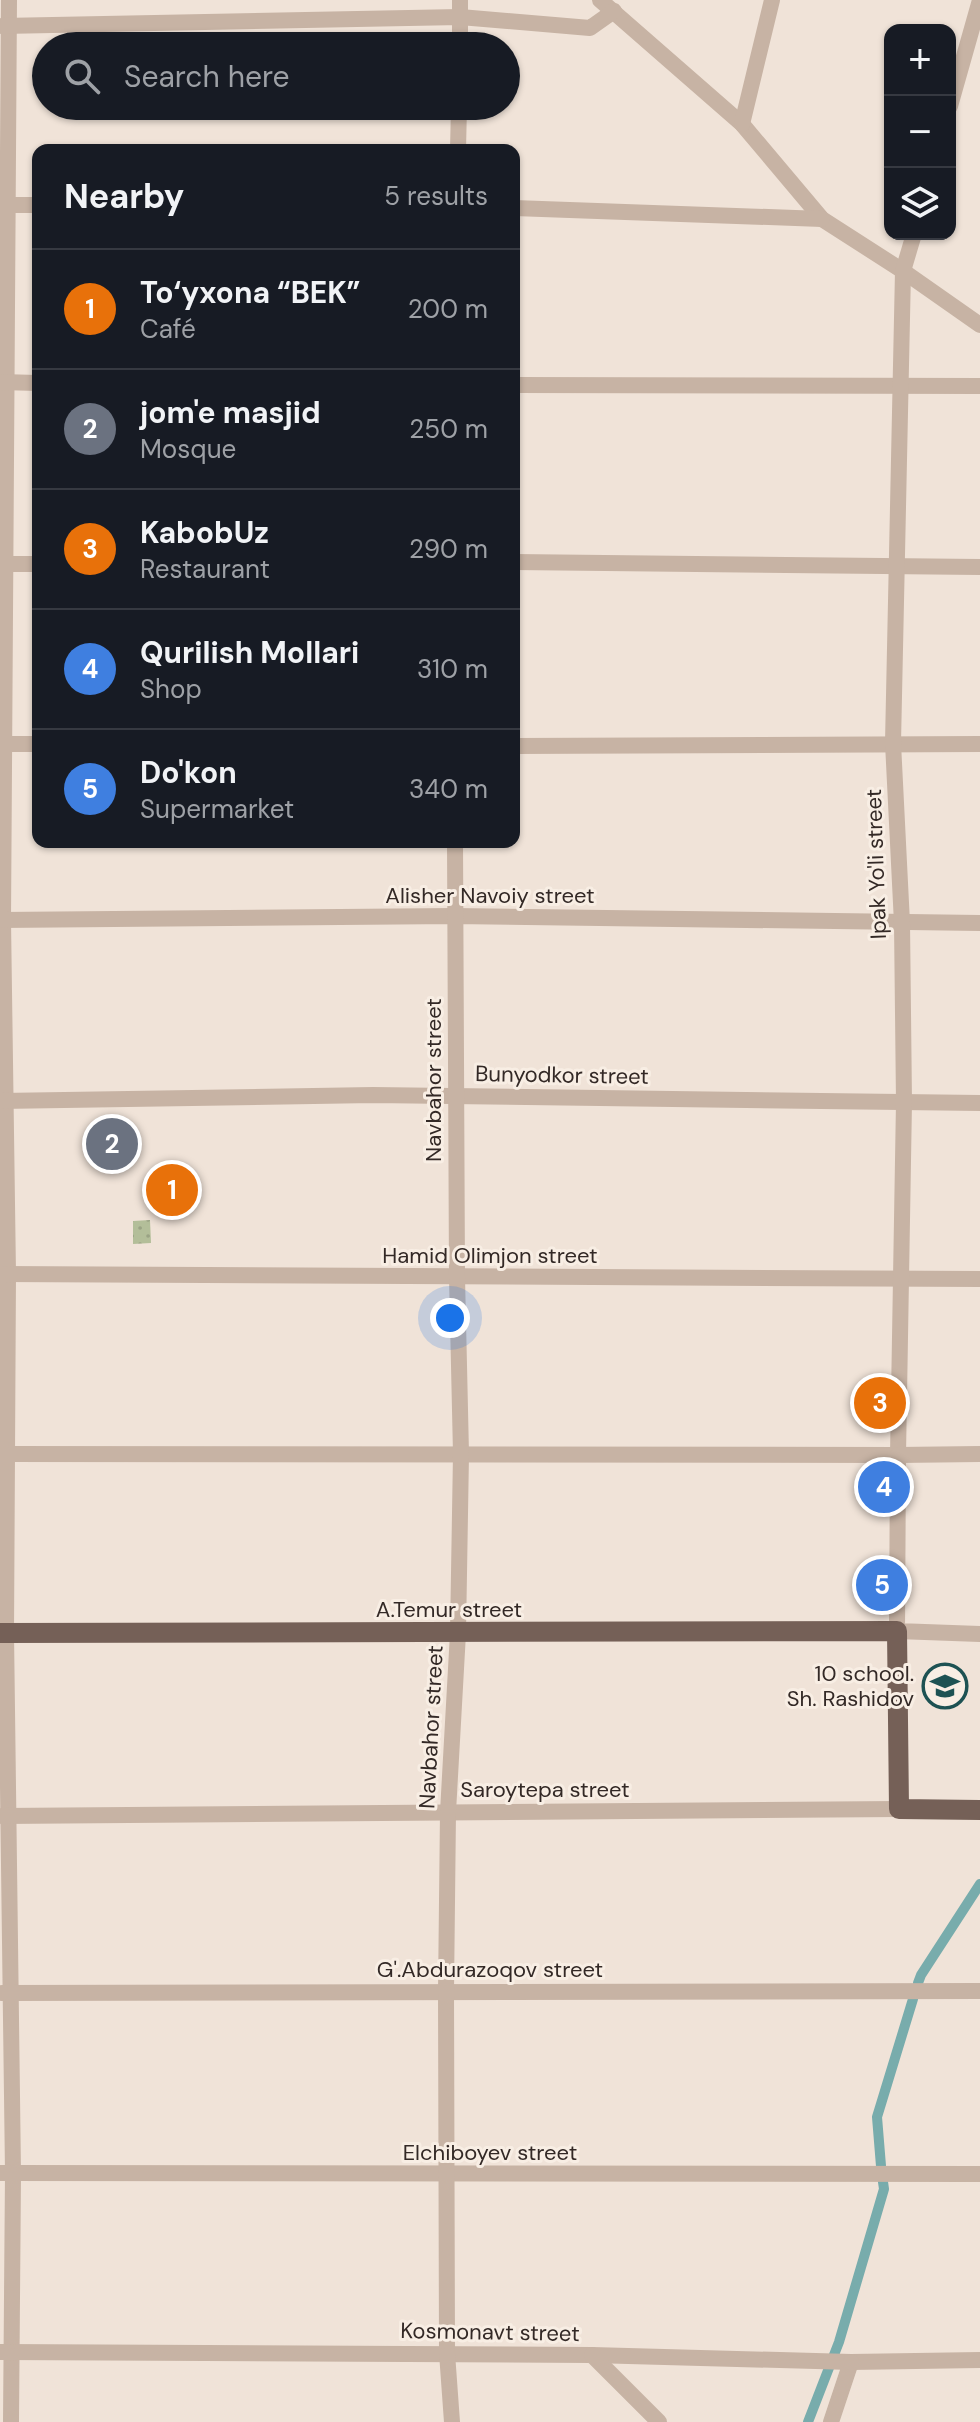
<!DOCTYPE html>
<meta charset="utf-8">
<style>
body{margin:0;font-family:"DM Sans",sans-serif;background:#20242c;color:#f1f3f6}
.controls{position:absolute;right:24px;top:24px;display:grid;overflow:hidden;border-radius:16px;box-shadow:0 2px 6px #0004}
.controls button{width:72px;height:72px;display:grid;place-items:center;padding:0;border:0;border-bottom:2px solid #363941;background:#171b24;color:#f1f3f6;font:40px sans-serif}
.you{position:absolute;left:450px;top:1318px;width:28px;height:28px;margin:-20px;border:6px solid #fff;border-radius:50%;background:#1a73e8;box-shadow:0 0 0 12px #1a73e833}
.badge{display:grid;place-items:center;width:52px;height:52px;border-radius:50%;background:#1a73e8;color:#fff;font-size:26px;font-weight:700}
.pin{position:absolute;translate:-50% -50%;border:4px solid #fff;box-shadow:0 2px 8px #0006}
.list{margin:0;padding:0;list-style:none}
h2{display:flex;justify-content:space-between;align-items:center;height:104px;margin:0;padding:0 32px;font-size:34px}
h2 small{font-size:26px;font-weight:400;color:#9ea1a6}
.list li{display:grid;grid-template-columns:52px 1fr auto;gap:24px;align-items:center;box-sizing:border-box;height:120px;padding:0 32px;border-top:2px solid #363941}
.list b{display:block;font-size:30px;white-space:nowrap}
.list p{margin:0;font-size:26px;white-space:nowrap;color:#9ea1a6}
.list em{font-size:26px;font-style:normal;color:#9ea1a6}
.icon{flex:none;width:44px;height:44px;fill:none;stroke:currentColor;stroke-width:2;stroke-linecap:round;stroke-linejoin:round}
.map{position:relative;flex:none;width:980px;height:2422px;overflow:hidden}
.search{position:absolute;background:#171b24;box-shadow:0 2px 6px #0004;left:32px;top:32px;width:488px;height:88px;display:flex;align-items:center;gap:20px;box-sizing:border-box;padding:0 28px;border-radius:44px;color:#9ea1a6;font-size:30px}
.panel{position:absolute;background:#171b24;box-shadow:0 2px 6px #0004;left:32px;top:144px;width:488px;height:704px;border-radius:16px}
.map>svg:first-child{display:block}
</style>
<div class="map">
<svg width="980" height="2422" viewBox="0 0 980 2422">
<defs>
<pattern id="grass-dots" width="8" height="8" patternUnits="userSpaceOnUse" patternTransform="scale(2)"><rect width="8" height="8" fill="#b3be99"/><path d="M2 2h.1M6 6h.1" fill="none" stroke="#9aa384" stroke-width="1.8" stroke-linecap="round"/></pattern>
</defs>
<rect width="100%" height="100%" fill="#f0e3d8"/>
<!-- grass -->
<polygon fill="url(#grass-dots)" points="150,1220 151,1243 133,1244 133,1221"/>
<g fill="none" stroke-linecap="round" stroke-linejoin="round">
<!-- canal -->
<g stroke="#78acac" stroke-width="10">
<polyline points="918,1983 921,1975 980,1884"/>
<polyline points="881,2166 877,2117 913,1999"/>
<polyline points="808,2422 839,2342 884,2189 883,2182"/>
</g>
<!-- minor -->
<g stroke="#c7b3a4" stroke-width="16">
<polyline points="9,0 3,920 8,1274 6,1633 13,2173 11,2422"/>
<polyline points="600,0 742,124 822,219 903,271 980,325"/>
<polyline points="2,26 460,17 590,28 614,11"/>
<polyline points="460,46 460,0"/>
<polyline points="950,106 980,0"/>
<polyline points="742,124 772,0"/>
<polyline points="458,150 459,106"/>
<polyline points="0,205 38,205"/>
<polyline points="514,208 822,219"/>
<polyline points="0,382 38,383"/>
<polyline points="514,385 980,386"/>
<polyline points="514,562 980,567"/>
<polyline points="0,564 38,564"/>
<polyline points="0,744 38,744"/>
<polyline points="514,746 980,744"/>
<polyline points="0,920 454,916 980,923"/>
<polyline points="0,1101 373,1095 980,1103"/>
<polyline points="0,1274 980,1279"/>
<polyline points="0,1454 898,1455 904,1102 902,923 893,743 903,271 914,234"/>
<polyline points="980,1454 898,1455 897,1631 980,1634"/>
<polyline points="2,1816 899,1809"/>
<polyline points="2,1993 980,1991"/>
<polyline points="0,2173 980,2174"/>
<polyline points="0,2352 592,2355 851,2362 980,2360"/>
<polyline points="592,2355 659,2422"/>
<polyline points="452,2422 447,2353 446,1991 448,1812 458,1633 461,1454 457,1277 455,842"/>
<polyline points="831,2422 851,2362"/>
</g>
<!-- major -->
<polyline stroke="#756057" stroke-width="20" points="0,1633 897,1631 899,1809 980,1810"/>
</g>
<!-- icons -->
<defs>
<g id="school-ring" transform="scale(2.3)"><circle r="9.5" fill="#f8eee4" stroke="#1d5253" stroke-width="1.5"/><path d="M0-5L7-2L0 1L-7-2ZM-4 1L0 2.5L4 1V4Q0 6-4 4Z" fill="#1d5253"/></g>
</defs>
<g fill-rule="evenodd">
<use href="#school-ring" x="945" y="1686"/>
</g>
<g text-anchor="middle" dominant-baseline="central" stroke-width="6" stroke-linejoin="round" paint-order="stroke">
<!-- street labels -->
<g font-size="22" fill="#332926" stroke="#f8eee4">
<text transform="translate(876 864) rotate(-92)">Ipak Yo'li street</text>
<text x="490" y="895">Alisher Navoiy street</text>
<text transform="translate(562 1075) rotate(1)">Bunyodkor street</text>
<text transform="translate(433 1080) rotate(-90)">Navbahor street</text>
<text x="490" y="1255">Hamid Olimjon street</text>
<text x="449" y="1609">A.Temur street</text>
<text transform="translate(431 1727) rotate(-87)">Navbahor street</text>
<text x="545" y="1789">Saroytepa street</text>
<text x="490" y="1969">G'.Abdurazoqov street</text>
<text x="490" y="2152">Elchiboyev street</text>
<text transform="translate(490 2332) rotate(1)">Kosmonavt street</text>
</g>
<!-- poi labels -->
<g font-size="22" fill="#332926" stroke="#f8eee4" text-anchor="end">
<text x="914" y="1673">10 school.<tspan x="914" dy="25">Sh. Rashidov</tspan></text>
</g>
</g>
</svg>
<div class="controls">
<button>+</button>
<button>−</button>
<button><svg class="icon" aria-label="layers" viewBox="0 0 24 24"><path d="M12 4l9 5-9 5-9-5zM3 14l9 5 9-5"/></svg></button>
</div>
<div class="you"></div>
<div class="pin badge" style="left:172px;top:1190px;background:#e8710a">1</div>
<div class="pin badge" style="left:112px;top:1144px;background:#6b7280">2</div>
<div class="pin badge" style="left:880px;top:1403px;background:#e8710a">3</div>
<div class="pin badge" style="left:884px;top:1487px;background:#3f7fe0">4</div>
<div class="pin badge" style="left:882px;top:1585px;background:#3f7fe0">5</div>
<div class="search"><svg class="icon" aria-label="search" viewBox="0 0 24 24"><circle cx="10" cy="10" r="6"/><path d="M15 15l6 6"/></svg>Search here</div>
<section class="panel">
<h2>Nearby<small>5 results</small></h2>
<ul class="list">
<li><span class="badge" style="background:#e8710a">1</span><div><b>To‘yxona “BEK”</b><p>Café</p></div><em>200 m</em></li>
<li><span class="badge" style="background:#6b7280">2</span><div><b>jom'e masjid</b><p>Mosque</p></div><em>250 m</em></li>
<li><span class="badge" style="background:#e8710a">3</span><div><b>KabobUz</b><p>Restaurant</p></div><em>290 m</em></li>
<li><span class="badge" style="background:#3f7fe0">4</span><div><b>Qurilish Mollari</b><p>Shop</p></div><em>310 m</em></li>
<li><span class="badge" style="background:#3f7fe0">5</span><div><b>Do'kon</b><p>Supermarket</p></div><em>340 m</em></li>
</ul>
</section>
</div>
